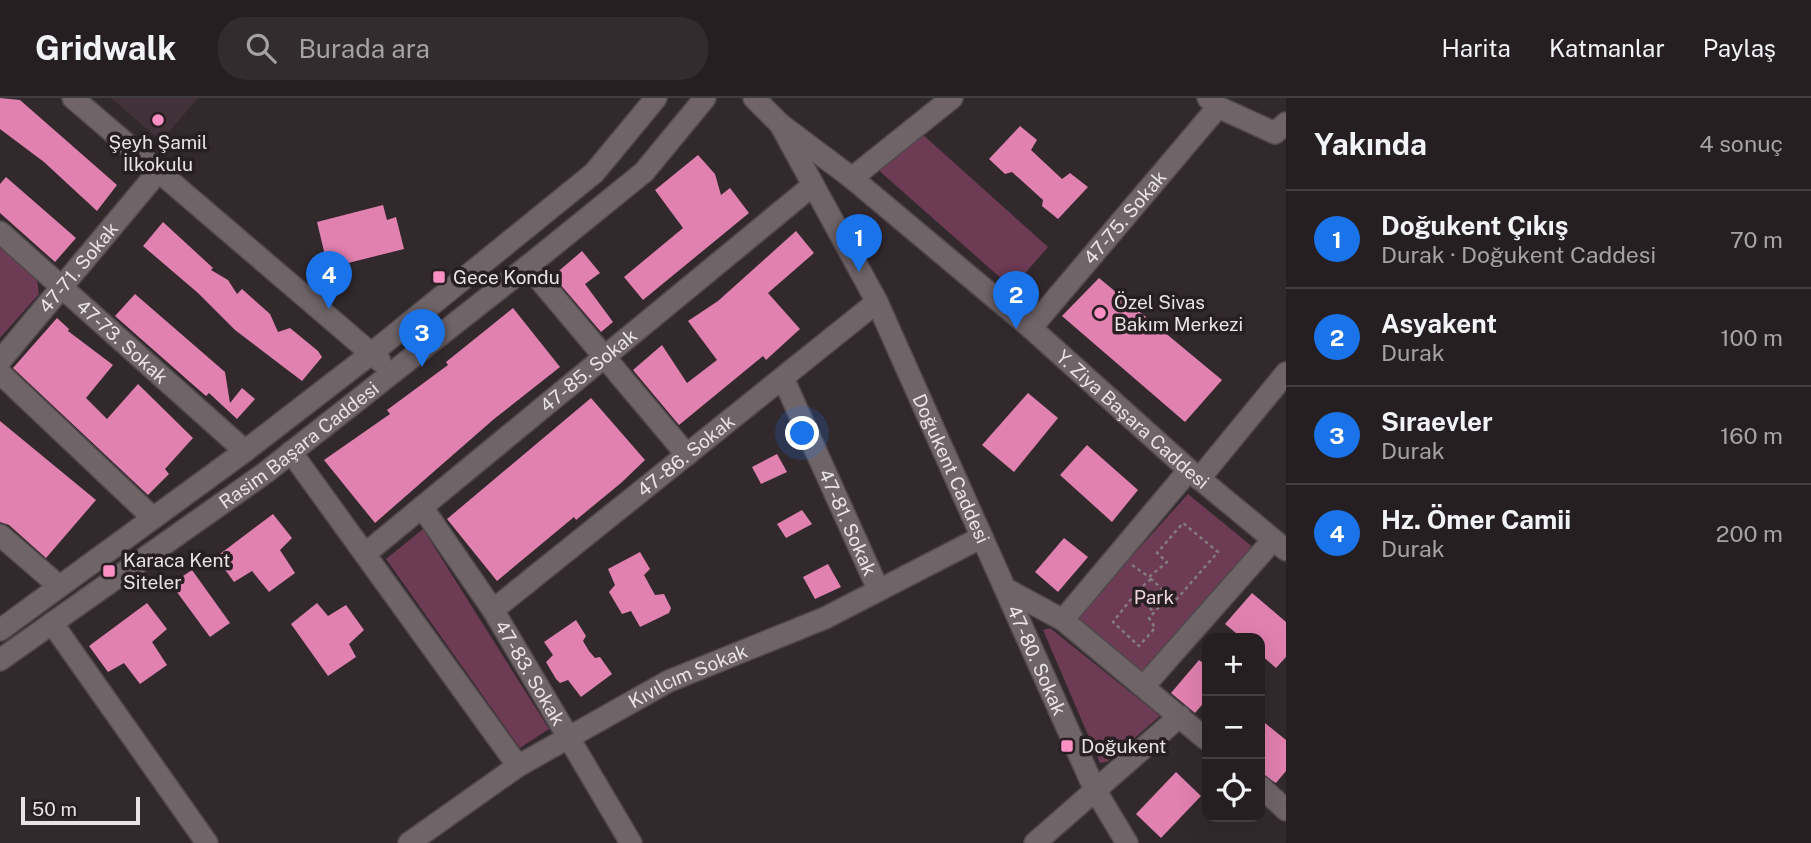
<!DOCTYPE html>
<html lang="tr">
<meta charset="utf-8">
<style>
body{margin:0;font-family:"Public Sans",sans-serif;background:#322c2f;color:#f1f3f6}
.controls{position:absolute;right:21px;bottom:21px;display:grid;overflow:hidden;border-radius:14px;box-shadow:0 7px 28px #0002}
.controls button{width:63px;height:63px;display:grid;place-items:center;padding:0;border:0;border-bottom:2px solid #423d40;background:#261f22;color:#f1f3f6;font:35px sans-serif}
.scale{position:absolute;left:21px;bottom:18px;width:119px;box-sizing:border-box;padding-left:7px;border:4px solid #e9e3e5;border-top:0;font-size:19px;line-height:24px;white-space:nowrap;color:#e9e3e5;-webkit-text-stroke:5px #281f23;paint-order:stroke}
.you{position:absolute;left:803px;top:336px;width:24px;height:24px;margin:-18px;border:5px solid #fff;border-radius:50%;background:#1a73e8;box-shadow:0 0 0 10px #1a73e833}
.badge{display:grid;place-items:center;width:46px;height:46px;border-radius:50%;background:#1a73e8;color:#fff;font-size:23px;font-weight:700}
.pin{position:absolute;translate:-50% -58px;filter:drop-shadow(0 2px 4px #0008)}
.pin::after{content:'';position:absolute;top:37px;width:24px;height:21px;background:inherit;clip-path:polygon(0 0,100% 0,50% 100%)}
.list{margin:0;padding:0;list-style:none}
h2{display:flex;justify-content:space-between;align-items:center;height:91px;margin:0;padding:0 28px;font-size:30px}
h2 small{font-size:23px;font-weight:400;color:#a4a2a5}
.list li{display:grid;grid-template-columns:46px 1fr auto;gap:21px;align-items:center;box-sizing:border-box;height:98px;padding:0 28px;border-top:2px solid #423d40}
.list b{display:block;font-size:26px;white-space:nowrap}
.list p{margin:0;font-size:23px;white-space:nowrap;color:#a4a2a5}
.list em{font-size:23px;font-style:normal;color:#a4a2a5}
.icon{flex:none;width:38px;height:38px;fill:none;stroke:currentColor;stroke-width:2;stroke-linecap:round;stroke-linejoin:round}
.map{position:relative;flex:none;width:1286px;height:745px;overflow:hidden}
header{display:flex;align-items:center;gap:42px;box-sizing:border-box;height:98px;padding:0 35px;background:#261f22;border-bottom:2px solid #423d40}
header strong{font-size:33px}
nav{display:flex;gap:38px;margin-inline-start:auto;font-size:24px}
.search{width:490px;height:63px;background:#322c2f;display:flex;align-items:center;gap:18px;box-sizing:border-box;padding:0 24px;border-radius:28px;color:#a4a2a5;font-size:26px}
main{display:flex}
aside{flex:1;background:#261f22}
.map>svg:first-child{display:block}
</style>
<header>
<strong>Gridwalk</strong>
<div class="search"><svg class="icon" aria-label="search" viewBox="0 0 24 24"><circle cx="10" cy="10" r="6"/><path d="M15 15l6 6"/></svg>Burada ara</div>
<nav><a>Harita</a><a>Katmanlar</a><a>Paylaş</a></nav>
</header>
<main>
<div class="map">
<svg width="1286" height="745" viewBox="0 0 1286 745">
<rect width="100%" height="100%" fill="#32292d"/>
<!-- built -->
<polygon fill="#413239" points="111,0 198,0 161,43"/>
<!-- green -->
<g fill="#6d3b53">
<polygon points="922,36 1048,149 1012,190 876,70"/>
<polygon points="0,147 37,181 39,196 0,240"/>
<polygon points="1188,396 1254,450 1141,579 1076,520"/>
<polygon points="423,431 549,631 520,650 386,461"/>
<polygon points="1050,530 1160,618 1107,664 1100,665 1043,532"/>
</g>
<!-- building -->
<g fill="#e181af">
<polygon points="0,0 20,2 117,87 97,113 44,64 0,31"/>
<polygon points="1020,28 1037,42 1031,52 1062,81 1070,75 1088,89 1058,121 1042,108 1043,102 1012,74 1005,76 989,61"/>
<polygon points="698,57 715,76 721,97 730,90 749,115 643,202 624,179 683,130 655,92"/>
<polygon points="6,79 76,140 55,164 0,115 0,86"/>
<polygon points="383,107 387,122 396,119 404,151 328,170 317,124"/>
<polygon points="163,124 213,170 211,172 228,182 237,196 242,191 270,216 278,234 290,230 318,253 322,259 302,283 235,232 198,195 143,148"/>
<polygon points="796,133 814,155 768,195 800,231 766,262 763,258 679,327 633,272 662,247 687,285 717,262 688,223 718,203"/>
<polygon points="582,153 600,175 585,186 613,224 601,234 553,178"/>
<polygon points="1099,180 1222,282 1185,324 1062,218"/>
<polygon points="135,196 225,274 230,305 242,290 255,301 237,321 209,295 206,298 191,285 115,218"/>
<polygon points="513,210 560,269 494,321 375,425 324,362 390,316 387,312 448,267 446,264"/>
<polygon points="57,220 69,231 68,233 113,267 86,300 107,321 138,286 193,340 165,371 169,376 148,397 13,270"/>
<polygon points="1028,295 1058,320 1014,374 982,347"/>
<polygon points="591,300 645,362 621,385 576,422 574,419 497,483 447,421"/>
<polygon points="0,323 96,402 46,460 9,427 0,424"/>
<polygon points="1087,347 1138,392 1112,424 1060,377"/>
<polygon points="777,356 787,374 761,386 752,369"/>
<polygon points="802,412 812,426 786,440 777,426"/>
<polygon points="273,416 292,440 280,452 295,475 269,494 252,473 234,484 216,459"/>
<polygon points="1064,440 1088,459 1058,494 1035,474"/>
<polygon points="640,454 650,471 644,477 655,497 664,496 671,510 669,515 640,529 631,513 622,516 609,494 615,487 608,471"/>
<polygon points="828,466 841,489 815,501 803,479"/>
<polygon points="192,472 230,525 210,539 171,486"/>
<polygon points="1252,495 1286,524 1286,559 1276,570 1260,556 1260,540 1242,540 1225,526"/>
<polygon points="147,505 167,531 152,544 167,567 140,586 124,565 108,574 89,548"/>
<polygon points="317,505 328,518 346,507 364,532 349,546 356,559 328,578 291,526"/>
<polygon points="576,522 586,538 583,543 589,553 595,560 600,559 612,576 581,599 568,582 560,585 556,581 546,564 553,557 544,544"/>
<polygon points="1199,562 1207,568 1207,601 1195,615 1171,595"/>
<polygon points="1260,621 1286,642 1286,673 1276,685 1260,675"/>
<polygon points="1176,674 1201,698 1161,740 1136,716"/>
</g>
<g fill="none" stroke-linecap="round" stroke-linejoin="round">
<!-- minor casing -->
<g stroke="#50484b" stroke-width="24">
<g id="minor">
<polyline points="73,0 380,263"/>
<path id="s1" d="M 754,0 L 780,26 L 852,80 L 1031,230 L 1189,372 L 1286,452"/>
<polyline points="1208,0 1218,9 1275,35 1286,25"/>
<path id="s2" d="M 780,26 L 877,204 L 1094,690 L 1127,745"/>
<polyline points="852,80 952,0"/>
<path id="s3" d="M 0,134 L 245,353"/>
<polyline points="528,168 687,357"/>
<path id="s4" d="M 1031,230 L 1218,9"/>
<path id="s5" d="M 0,263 L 157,75"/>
<polyline points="0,275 152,419"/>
<path id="s6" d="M 783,280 L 878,491"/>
<polyline points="291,354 518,668"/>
<polyline points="1199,381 1286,275"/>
<path id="s7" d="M 422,409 L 493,512 L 631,745"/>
<polyline points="0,437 59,488"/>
<path id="s8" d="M 365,456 L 812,88"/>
<polyline points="1006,491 1063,522 1207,642"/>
<path id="s9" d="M 493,512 L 877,204"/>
<polyline points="1063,522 1189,372"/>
<polyline points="52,525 207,745"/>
<polyline points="0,532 245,353 372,255 594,75 656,0"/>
<path id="s10" d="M 0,562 L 265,375 L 528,168 L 644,74 L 705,0"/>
<polyline points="1144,588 1273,442"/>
<polyline points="1260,688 1286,712"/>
<path id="s11" d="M 409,745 L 518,668 L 669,583 L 825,520 L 982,439"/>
<polyline points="1035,745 1180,618"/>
</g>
</g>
<!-- path -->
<g stroke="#837b7e" stroke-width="2.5" stroke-dasharray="3.5 3.5" stroke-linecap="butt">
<polyline points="1132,467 1149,479 1167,464 1157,455 1183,425 1218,454 1175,503 1149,479"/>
<polyline points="1151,481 1138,492 1113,524 1139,548 1155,530 1149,520 1168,499"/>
<polyline points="1134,496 1154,514"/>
</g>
<!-- minor -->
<use href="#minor" stroke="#6f6468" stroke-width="21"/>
</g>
<!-- markers -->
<g fill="#fc8fc3" stroke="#281f23" stroke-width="2.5">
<circle cx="158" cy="22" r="7"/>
<rect x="432" y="172" width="14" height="14" rx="3.5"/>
<circle cx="1100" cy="215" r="7"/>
<rect x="102" y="466" width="14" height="14" rx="3.5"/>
<rect x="1060" y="641" width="14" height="14" rx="3.5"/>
</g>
<g text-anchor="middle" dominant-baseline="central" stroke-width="7" stroke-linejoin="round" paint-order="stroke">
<!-- poi labels -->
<g font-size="19" fill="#e9e3e5" stroke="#281f23" text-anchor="start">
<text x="158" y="44" text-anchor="middle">Şeyh Şamil<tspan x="158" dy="22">İlkokulu</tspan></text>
<text x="453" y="179">Gece Kondu</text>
<text x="1114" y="204">Özel Sivas<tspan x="1114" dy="22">Bakım Merkezi</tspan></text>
<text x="123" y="462">Karaca Kent<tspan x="123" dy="22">Siteler</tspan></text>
<text x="1081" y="648">Doğukent</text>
</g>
<!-- street labels -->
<g font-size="19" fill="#e9e3e5" stroke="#281f23">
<text stroke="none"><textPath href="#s4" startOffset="145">47-75. Sokak</textPath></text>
<text stroke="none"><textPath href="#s5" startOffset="122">47-71. Sokak</textPath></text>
<text stroke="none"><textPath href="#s3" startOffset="164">47-73. Sokak</textPath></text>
<text stroke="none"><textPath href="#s8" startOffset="289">47-85. Sokak</textPath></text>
<text stroke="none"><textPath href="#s1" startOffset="497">Y. Ziya Başara Caddesi</textPath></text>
<text stroke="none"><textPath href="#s10" startOffset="368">Rasim Başara Caddesi</textPath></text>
<text stroke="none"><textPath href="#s9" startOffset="247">47-86. Sokak</textPath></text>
<text stroke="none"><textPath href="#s2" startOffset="385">Doğukent Caddesi</textPath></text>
<text stroke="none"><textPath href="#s6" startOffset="158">47-81. Sokak</textPath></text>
<text stroke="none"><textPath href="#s2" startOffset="595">47-80. Sokak</textPath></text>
<text stroke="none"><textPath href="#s7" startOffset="198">47-83. Sokak</textPath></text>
<text stroke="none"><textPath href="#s11" startOffset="326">Kıvılcım Sokak</textPath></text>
</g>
<!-- park labels -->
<g font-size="19" fill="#f0d6e1" stroke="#281f23">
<text x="1154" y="499">Park</text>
</g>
</g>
</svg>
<div class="controls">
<button>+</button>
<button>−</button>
<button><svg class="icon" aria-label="locate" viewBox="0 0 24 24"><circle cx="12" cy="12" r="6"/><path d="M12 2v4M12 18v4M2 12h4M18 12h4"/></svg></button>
</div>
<div class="scale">50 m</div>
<div class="you"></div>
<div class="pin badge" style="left:859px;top:174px">1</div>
<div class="pin badge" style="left:1016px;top:231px">2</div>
<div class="pin badge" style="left:422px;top:269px">3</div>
<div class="pin badge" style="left:329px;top:211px">4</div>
</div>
<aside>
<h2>Yakında<small>4 sonuç</small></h2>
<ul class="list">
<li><span class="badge">1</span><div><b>Doğukent Çıkış</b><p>Durak · Doğukent Caddesi</p></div><em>70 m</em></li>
<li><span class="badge">2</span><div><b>Asyakent</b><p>Durak</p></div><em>100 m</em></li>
<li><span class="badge">3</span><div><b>Sıraevler</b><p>Durak</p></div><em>160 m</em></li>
<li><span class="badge">4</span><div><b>Hz. Ömer Camii</b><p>Durak</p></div><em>200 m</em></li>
</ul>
</aside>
</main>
